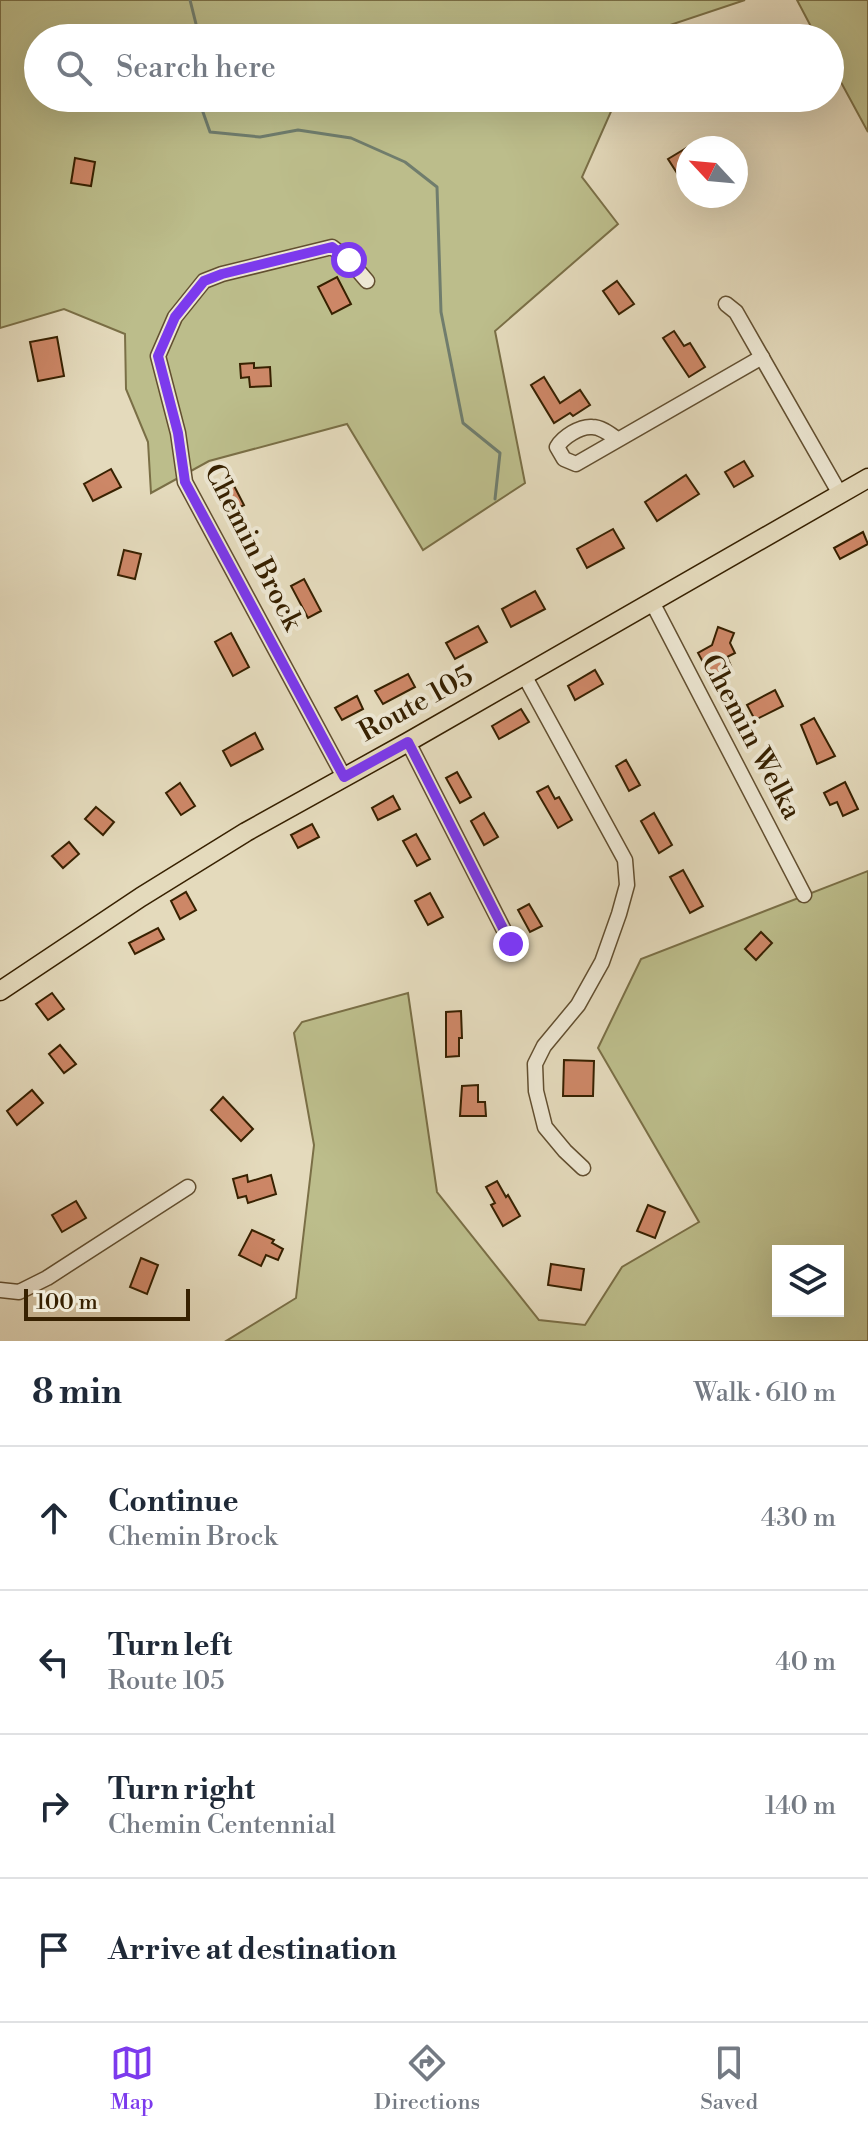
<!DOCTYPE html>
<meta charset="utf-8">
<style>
body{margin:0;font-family:"Libre Bodoni",serif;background:#f2f2f3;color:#1f2937}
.controls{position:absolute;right:24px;bottom:24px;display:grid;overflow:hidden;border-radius:0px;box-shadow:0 8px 32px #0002}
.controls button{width:72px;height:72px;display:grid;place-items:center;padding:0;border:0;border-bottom:2px solid #e0e1e3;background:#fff;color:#1f2937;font:40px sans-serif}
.compass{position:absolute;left:676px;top:136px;width:72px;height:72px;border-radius:50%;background:#fff;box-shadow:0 8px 32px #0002;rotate:296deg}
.scale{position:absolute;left:24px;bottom:20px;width:166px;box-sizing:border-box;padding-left:8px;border:4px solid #372101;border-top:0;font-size:22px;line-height:28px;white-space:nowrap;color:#372101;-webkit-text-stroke:6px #ede7d3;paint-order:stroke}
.stop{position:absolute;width:24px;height:24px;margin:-18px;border:6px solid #7c3aed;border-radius:50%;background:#fff}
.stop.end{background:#7c3aed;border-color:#fff;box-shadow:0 2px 8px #0008}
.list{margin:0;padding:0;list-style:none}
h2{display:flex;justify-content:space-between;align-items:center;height:104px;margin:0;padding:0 32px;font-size:34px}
h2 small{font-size:26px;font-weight:400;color:#747a83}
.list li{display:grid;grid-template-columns:52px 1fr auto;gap:24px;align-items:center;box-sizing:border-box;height:144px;padding:0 32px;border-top:2px solid #e0e1e3}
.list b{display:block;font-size:30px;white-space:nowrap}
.list p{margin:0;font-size:26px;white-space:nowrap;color:#747a83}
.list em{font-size:26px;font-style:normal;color:#747a83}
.icon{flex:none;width:44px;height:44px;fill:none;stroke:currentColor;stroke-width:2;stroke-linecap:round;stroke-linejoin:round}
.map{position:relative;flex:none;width:868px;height:1341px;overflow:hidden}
.search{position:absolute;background:#fff;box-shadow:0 8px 32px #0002;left:24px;right:24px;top:24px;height:88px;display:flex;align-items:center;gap:20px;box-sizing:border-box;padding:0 28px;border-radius:44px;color:#747a83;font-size:30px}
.sheet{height:680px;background:#fff}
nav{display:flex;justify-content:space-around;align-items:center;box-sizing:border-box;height:112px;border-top:2px solid #e0e1e3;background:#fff;font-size:22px;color:#747a83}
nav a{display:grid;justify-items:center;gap:4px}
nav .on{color:#7c3aed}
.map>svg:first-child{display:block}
</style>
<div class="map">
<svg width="868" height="1341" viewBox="0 0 868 1341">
<rect width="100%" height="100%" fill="#e4dabc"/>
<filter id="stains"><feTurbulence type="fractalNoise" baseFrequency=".0025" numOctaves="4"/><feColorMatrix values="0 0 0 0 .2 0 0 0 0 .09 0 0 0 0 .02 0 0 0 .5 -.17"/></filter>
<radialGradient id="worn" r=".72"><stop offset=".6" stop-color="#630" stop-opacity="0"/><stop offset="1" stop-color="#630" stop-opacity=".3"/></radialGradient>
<!-- green -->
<g fill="#bcbd8b" stroke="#7a6f46" stroke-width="2" fill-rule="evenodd">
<polygon points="0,0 745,0 646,33 644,38 38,38 38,98 617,98 582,177 618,224 495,331 525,483 423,550 347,424 209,461 151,493 148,442 126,389 125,334 64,309 0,328"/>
<polygon points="797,0 868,0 868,132 830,62 830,38 817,38"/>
<path d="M 868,871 L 868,1341 L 226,1341 L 296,1298 L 314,1145 L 294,1033 L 302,1022 L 408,993 L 437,1192 L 539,1320 L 585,1325 L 622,1267 L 699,1222 L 598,1048 L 641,959 ZM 778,1251 L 838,1251 L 838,1311 L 778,1311 Z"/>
</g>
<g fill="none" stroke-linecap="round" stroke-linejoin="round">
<!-- stream -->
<g stroke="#707d6d" stroke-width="3">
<polyline points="190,0 198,32 198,38"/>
<polyline points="198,98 210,132 260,137 298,130 351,138 405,162 437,187 441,312 463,423 500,453 495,499"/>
</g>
</g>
<!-- building -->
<g fill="#cd8767" stroke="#372101" stroke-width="2">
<polygon points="688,147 688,190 668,159"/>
<polygon points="75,158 95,162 91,186 71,183"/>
<polygon points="337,277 351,304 332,314 318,287"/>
<polygon points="617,281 634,304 619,314 603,291"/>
<polygon points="674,331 684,346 690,343 705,367 689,377 663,338"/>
<polygon points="57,337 64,376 38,381 30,342"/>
<polygon points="254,363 254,368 270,367 271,386 250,387 249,377 241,378 240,364"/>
<polygon points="544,377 560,403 580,390 590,405 573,416 570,413 554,423 531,385"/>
<polygon points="744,461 753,476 734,487 725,472"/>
<polygon points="111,469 121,487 93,501 84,484"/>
<polygon points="686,475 699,494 657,521 645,502"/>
<polygon points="231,480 244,505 229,513 216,488"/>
<polygon points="613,529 624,548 587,568 577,549"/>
<polygon points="863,532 868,544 840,559 834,548"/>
<polygon points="124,550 141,554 135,579 118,575"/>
<polygon points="304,579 321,611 308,618 291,586"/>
<polygon points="535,591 545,609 511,627 502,609"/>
<polygon points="478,626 487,642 455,659 446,643"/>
<polygon points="718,627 734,633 730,643 735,653 727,657 731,666 711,677 698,653 712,645"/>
<polygon points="231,633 249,667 233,676 215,642"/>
<polygon points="595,670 603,684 575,700 568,686"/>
<polygon points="408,674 415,687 383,704 375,691"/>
<polygon points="775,690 783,706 755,720 747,705"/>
<polygon points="357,696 363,709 342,720 335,708"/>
<polygon points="521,709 529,722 499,739 492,726"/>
<polygon points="814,718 835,756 817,764 801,725"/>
<polygon points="255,733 263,749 231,766 223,751"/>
<polygon points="626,760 640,785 629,791 616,766"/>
<polygon points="457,772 471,797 460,803 446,778"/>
<polygon points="845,782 858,809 843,816 837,802 830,805 824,793"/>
<polygon points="180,783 195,806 181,815 166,793"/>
<polygon points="548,786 555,799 559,797 572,820 558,828 537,792"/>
<polygon points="393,796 400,809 378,820 372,808"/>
<polygon points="96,807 114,822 103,835 85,819"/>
<polygon points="484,813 498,837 484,845 471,821"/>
<polygon points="654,813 672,845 659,853 641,821"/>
<polygon points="312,824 319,837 298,848 291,835"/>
<polygon points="416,834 430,859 417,866 403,841"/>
<polygon points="69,842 79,854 63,868 52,856"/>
<polygon points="683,870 703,906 690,913 670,877"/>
<polygon points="186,892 196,910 180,919 171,901"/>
<polygon points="430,893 443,917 428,925 415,901"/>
<polygon points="529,904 542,926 530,932 518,910"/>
<polygon points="158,928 164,939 135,954 129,943"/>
<polygon points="761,932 772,943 756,960 745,949"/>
<polygon points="52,993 64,1009 48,1020 36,1004"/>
<polygon points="461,1011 462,1038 459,1038 459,1056 446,1057 446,1012"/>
<polygon points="60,1045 76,1064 64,1073 49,1054"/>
<polygon points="564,1060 594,1061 593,1096 563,1096"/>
<polygon points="478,1085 478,1102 485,1102 486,1116 460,1116 462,1086"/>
<polygon points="32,1090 43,1103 17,1125 7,1111"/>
<polygon points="223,1097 253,1129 241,1141 211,1110"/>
<polygon points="247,1175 248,1182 271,1175 276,1194 248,1203 246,1196 238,1198 233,1179"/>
<polygon points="497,1181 506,1197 508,1195 520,1216 503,1226 491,1205 495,1203 486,1187"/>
<polygon points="76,1201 86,1218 62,1232 52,1215"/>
<polygon points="648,1205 665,1212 655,1238 637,1231"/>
<polygon points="252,1230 274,1240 272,1243 283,1249 278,1260 266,1255 261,1266 239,1255"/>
<polygon points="141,1258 158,1265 147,1294 130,1287"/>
<polygon points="551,1264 584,1269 581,1290 548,1285"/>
</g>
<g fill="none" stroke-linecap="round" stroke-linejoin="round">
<!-- minor casing -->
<g stroke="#624f30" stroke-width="17">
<g id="minor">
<polyline points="726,304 736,312 840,494"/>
<path d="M 617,439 C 610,434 601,427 592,427 C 580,426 563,437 557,447 L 564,459 L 576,464 L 762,357"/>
<polyline points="652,602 804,895"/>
<polyline points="524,675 625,860 627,885 619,914 602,962 578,1005 544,1046 535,1064 536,1091 545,1127 565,1151 583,1168"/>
<polyline points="408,742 511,944"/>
<polyline points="344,777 185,482 178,433 158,356 175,317 204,281 222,274 332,247 349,260 367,281"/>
<polyline points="0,1290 19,1292 47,1278 188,1187"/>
</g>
</g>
<!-- major casing -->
<g stroke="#372101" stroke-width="21">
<polyline id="major" points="0,991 141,897 246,832 408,742 868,478"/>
</g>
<!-- minor -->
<use href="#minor" stroke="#ede7d3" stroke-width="14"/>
<!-- major -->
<use href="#major" stroke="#e4dabc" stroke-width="18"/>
</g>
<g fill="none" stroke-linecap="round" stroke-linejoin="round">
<!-- route -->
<polyline stroke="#7c3aed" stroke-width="10" points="349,260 332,247 222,274 204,281 175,317 158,356 178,433 185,482 344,777 408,742 511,944"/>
</g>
<g text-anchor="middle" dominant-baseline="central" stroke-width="8" stroke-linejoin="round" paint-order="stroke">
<!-- street labels -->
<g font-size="28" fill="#372101" stroke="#ede7d3">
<text transform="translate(253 547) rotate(63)">Chemin Brock</text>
<text transform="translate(416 704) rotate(-29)">Route 105</text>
<text transform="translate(751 737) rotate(62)">Chemin Welka</text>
</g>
</g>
<rect width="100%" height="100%" filter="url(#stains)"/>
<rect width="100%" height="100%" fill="url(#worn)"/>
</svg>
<div class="controls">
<button><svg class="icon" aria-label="layers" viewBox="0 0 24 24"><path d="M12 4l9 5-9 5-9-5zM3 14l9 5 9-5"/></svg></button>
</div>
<svg class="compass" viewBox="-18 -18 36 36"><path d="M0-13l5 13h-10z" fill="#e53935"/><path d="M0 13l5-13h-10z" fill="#747a83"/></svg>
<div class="scale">100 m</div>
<div class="stop" style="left:349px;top:260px"></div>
<div class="stop end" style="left:511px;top:944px"></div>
<div class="search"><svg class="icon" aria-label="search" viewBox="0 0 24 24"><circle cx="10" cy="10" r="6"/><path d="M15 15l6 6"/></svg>Search here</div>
</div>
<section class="sheet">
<h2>8 min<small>Walk · 610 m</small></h2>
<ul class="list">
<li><svg class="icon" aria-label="ahead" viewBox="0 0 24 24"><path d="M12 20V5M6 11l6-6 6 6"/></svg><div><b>Continue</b><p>Chemin Brock</p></div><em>430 m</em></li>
<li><svg class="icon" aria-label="left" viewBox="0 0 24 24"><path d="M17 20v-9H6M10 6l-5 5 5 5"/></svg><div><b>Turn left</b><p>Route 105</p></div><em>40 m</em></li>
<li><svg class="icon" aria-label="right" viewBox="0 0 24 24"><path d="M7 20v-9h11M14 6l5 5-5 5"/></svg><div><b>Turn right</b><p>Chemin Centennial</p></div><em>140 m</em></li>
<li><svg class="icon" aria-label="arrive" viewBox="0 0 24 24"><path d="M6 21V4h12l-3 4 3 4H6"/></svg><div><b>Arrive at destination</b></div></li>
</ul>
</section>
<nav>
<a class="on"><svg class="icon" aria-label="map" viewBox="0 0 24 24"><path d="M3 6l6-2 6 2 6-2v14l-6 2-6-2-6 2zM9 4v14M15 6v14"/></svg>Map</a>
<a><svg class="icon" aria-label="directions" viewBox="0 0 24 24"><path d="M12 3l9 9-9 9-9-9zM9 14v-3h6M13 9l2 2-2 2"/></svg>Directions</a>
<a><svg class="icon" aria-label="saved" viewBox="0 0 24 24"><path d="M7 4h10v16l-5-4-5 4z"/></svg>Saved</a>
</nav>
